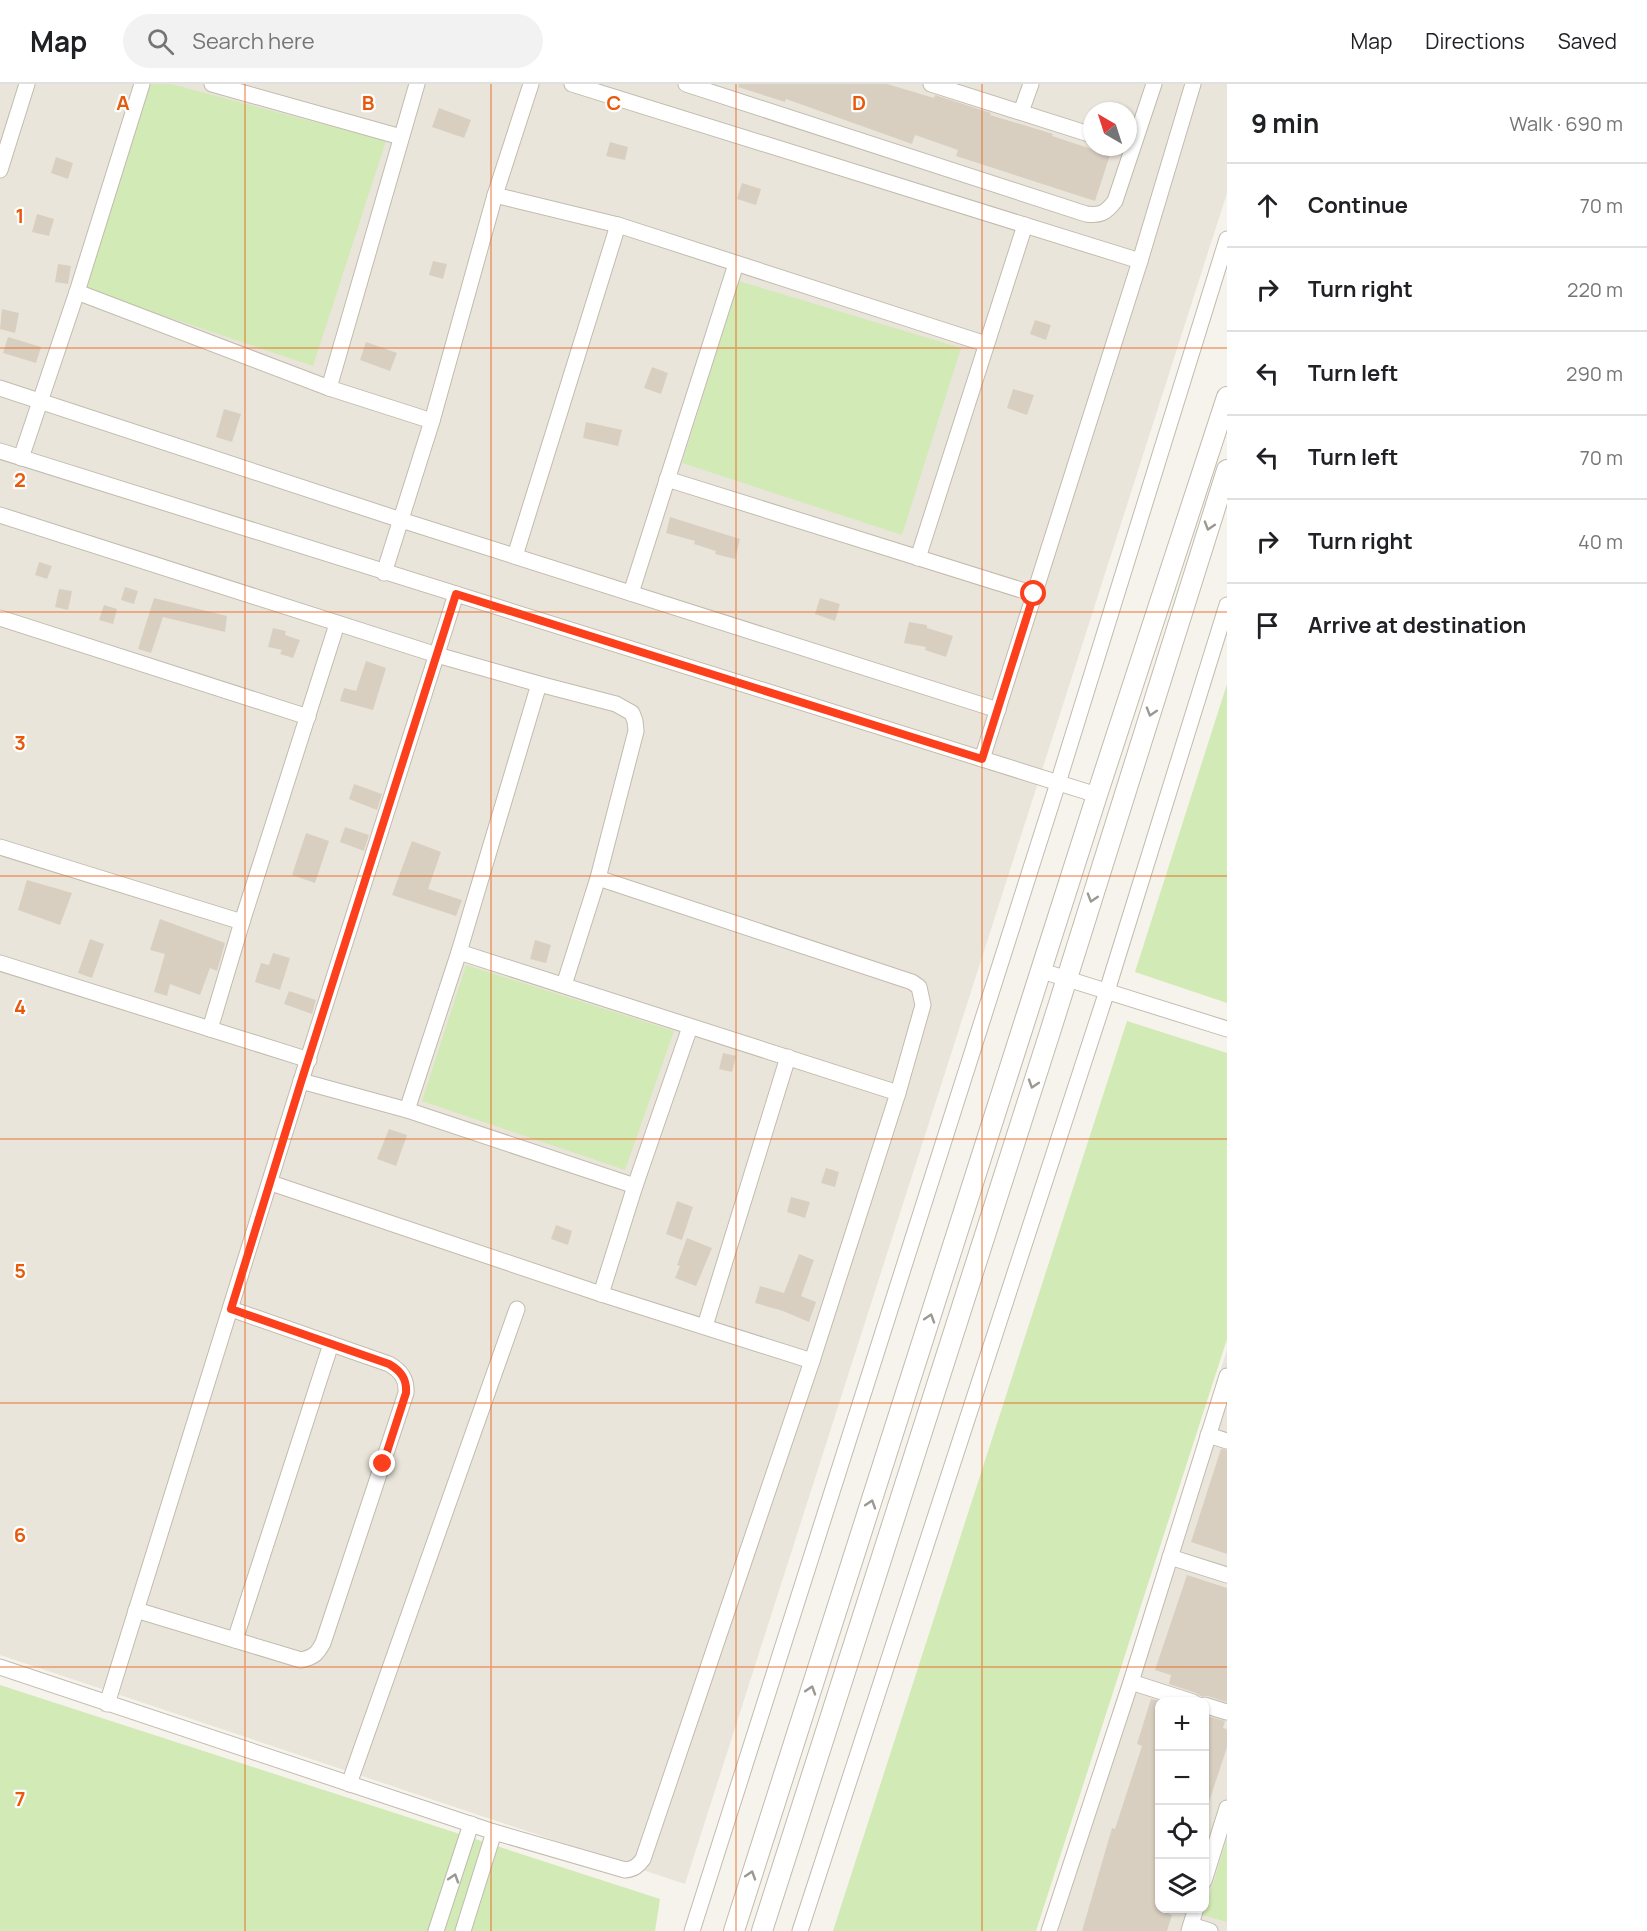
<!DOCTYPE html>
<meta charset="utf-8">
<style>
body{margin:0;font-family:Manrope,sans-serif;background:#f2f2f2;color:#202124}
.controls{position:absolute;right:18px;bottom:18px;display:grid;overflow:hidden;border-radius:12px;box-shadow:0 2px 4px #0004}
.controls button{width:54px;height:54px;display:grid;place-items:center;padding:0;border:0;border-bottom:2px solid #e0e0e0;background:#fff;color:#202124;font:30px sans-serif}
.compass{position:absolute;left:1083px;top:18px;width:54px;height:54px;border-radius:50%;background:#fff;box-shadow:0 2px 4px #0004;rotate:321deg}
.stop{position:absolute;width:18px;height:18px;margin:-14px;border:4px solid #fc3f1d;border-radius:50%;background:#fff}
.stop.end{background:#fc3f1d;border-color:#fff;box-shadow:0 2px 6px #0008}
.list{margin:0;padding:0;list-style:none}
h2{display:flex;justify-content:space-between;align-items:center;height:78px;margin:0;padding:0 24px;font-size:26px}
h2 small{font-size:20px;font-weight:400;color:#757577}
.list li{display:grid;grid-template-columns:39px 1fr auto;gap:18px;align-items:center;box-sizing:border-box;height:84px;padding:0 24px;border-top:2px solid #e0e0e0}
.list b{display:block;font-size:22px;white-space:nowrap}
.list em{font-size:20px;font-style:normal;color:#757577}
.icon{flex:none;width:33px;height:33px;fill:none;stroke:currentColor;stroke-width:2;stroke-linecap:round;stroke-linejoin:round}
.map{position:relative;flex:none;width:1227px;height:1847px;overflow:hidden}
header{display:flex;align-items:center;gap:36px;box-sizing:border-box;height:84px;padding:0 30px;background:#fff;border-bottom:2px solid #e0e0e0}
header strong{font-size:28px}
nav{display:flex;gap:33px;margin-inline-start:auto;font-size:21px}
.search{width:420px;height:54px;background:#f2f2f2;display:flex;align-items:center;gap:15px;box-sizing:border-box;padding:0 21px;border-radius:33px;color:#757577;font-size:22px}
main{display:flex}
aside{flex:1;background:#fff}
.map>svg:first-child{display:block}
</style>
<header>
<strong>Map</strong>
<div class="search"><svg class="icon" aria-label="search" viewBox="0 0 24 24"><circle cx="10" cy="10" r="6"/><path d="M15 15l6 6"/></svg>Search here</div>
<nav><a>Map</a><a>Directions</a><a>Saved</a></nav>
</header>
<main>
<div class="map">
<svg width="1227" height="1847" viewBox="0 0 1227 1847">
<rect width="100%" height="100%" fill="#f6f3ec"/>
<!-- residential -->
<g fill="#eae5da" fill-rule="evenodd">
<path d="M 0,0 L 1227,0 L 1227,109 L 685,1800 L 0,1571 ZM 1092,27 L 1128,27 L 1128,63 L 1092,63 Z"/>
<path d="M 1227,1266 L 1227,1847 L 1043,1847 ZM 1160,1618 L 1204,1618 L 1204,1824 L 1160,1824 Z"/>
</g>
<!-- green -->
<g fill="#d2eab5">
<polygon points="150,0 171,0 386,57 313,282 84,205"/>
<polygon points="739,197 961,264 902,451 682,379"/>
<polygon points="1227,600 1227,919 1135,888"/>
<polygon points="466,881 674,947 625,1086 422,1017"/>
<polygon points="1127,937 1227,969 1227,1255 1036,1847 833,1847"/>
<polygon points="0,1601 660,1815 655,1847 0,1847"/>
<polygon points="1227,1755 1227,1838 1203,1831"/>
</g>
<!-- building -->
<g fill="#d8cfc1">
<polygon points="739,0 887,0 934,14 935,11 985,27 991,29 990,31 1053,50 1052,52 1110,71 1095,117 956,72 958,66 915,51 912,60 786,15 785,18 738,3"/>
<polygon points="439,24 471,36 464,54 432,43"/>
<polygon points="610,58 628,63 625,76 606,72"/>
<polygon points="56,73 73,79 68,95 51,89"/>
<polygon points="742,99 761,105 756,121 737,115"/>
<polygon points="37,130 54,135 49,152 32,148"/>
<polygon points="433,177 447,180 443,195 429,191"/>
<polygon points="58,180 71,182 68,200 55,198"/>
<polygon points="2,225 19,229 15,249 0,245"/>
<polygon points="1035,236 1051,241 1046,256 1030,250"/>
<polygon points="8,253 41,263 36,279 3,269"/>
<polygon points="366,258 397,269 390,287 360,276"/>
<polygon points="652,283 668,289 661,310 644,304"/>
<polygon points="1013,305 1034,311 1027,331 1007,324"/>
<polygon points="224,325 241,330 232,358 216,353"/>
<polygon points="586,338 622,346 618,362 583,354"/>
<polygon points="670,433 740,455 735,475 715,470 716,467 694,460 695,457 666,449"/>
<polygon points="39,478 52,482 47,495 35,491"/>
<polygon points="125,503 138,507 134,520 121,516"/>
<polygon points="59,505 72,507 68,526 55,523"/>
<polygon points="154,514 227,532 225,548 163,533 151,569 138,565"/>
<polygon points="820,514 840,520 835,537 815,530"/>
<polygon points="104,521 117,525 113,540 99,536"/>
<polygon points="909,538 927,541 927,544 953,552 946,573 925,566 926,563 904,559"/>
<polygon points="273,544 286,547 285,551 300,556 293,574 280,570 282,566 268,563"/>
<polygon points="366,577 386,584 373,626 340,617 344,604 356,607"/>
<polygon points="354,700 382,710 377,726 349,715"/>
<polygon points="345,743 369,751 364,767 340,758"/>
<polygon points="306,749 329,757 315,799 292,791"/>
<polygon points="412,757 441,768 428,805 462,816 456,832 392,811"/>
<polygon points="27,796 72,809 60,841 18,826"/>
<polygon points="160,835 225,859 217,887 210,884 200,911 170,900 167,912 154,908 165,870 150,866"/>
<polygon points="90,855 104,860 92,894 78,889"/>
<polygon points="535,856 551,861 546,879 530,875"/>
<polygon points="273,869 290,874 280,906 255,898 261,879 269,881"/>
<polygon points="289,907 316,916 312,930 284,920"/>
<polygon points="723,969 736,972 732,988 719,985"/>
<polygon points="389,1045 407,1051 396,1082 377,1075"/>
<polygon points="826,1084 839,1088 835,1103 821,1099"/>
<polygon points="791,1113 810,1118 805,1134 787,1128"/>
<polygon points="677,1117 693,1123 682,1156 666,1150"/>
<polygon points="556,1141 572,1147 568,1161 551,1155"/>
<polygon points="687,1154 712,1164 696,1202 675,1194 680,1182 677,1181"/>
<polygon points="799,1170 814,1176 801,1212 816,1218 809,1238 783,1227 755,1219 760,1202 784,1209"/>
<polygon points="1221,1365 1227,1366 1227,1470 1191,1458"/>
<polygon points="1187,1491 1227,1504 1227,1618 1207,1612 1201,1612 1196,1609 1169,1600 1171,1591 1155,1586"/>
<polygon points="1151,1615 1160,1617 1160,1716 1156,1729 1160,1730 1160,1824 1170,1825 1169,1830 1172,1831 1167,1847 1082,1847 1112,1744 1115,1745 1142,1662 1137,1660"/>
<polygon points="1204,1631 1225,1637 1223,1644 1227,1645 1227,1663 1207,1724 1204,1724"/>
</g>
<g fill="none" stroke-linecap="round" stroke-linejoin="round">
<!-- minor casing -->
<g stroke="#c2bbae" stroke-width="17">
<g id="minor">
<polyline points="212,0 401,53"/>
<polyline points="572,0 1140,177"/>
<path d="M 686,0 L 1086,130 C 1100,132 1106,129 1115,117 L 1154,0"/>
<polyline points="931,0 1092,51"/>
<polyline points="1021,28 1031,0"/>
<polyline points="0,86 27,0"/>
<polyline points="495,111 618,141 986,260"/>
<polyline points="77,208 329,304 432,337"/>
<polyline points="0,304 401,436 998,626"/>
<polyline points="329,304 417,0"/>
<polyline points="0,367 1097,711"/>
<polyline points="21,374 77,208 142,0"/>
<polyline points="667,395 1034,510"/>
<polyline points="0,431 437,571 539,600 616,620 632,629 635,637 636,647 598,794 564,901"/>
<polyline points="515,472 618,141"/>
<polyline points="918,474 1025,141"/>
<polyline points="384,489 432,337 495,111 531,0"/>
<polyline points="631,509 736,180"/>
<polyline points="0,534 308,633"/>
<polyline points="982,675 1140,177 1193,0"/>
<polyline points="0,763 242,838"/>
<polyline points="459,868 898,1009"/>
<polyline points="0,879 309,976"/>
<polyline points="1042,887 1227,945"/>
<polyline points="210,945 242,838 337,540"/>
<polyline points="301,997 407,1026 635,1102"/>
<polyline points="407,1026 459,868 539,600"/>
<polyline points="271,1099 601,1210 812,1277"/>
<polyline points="601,1210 635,1102 690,943"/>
<polyline points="705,1242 788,973"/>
<polyline points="1208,1351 1227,1357"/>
<polyline points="1170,1473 1227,1491"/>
<path d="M 136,1526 L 301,1576 C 314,1573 317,1570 323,1559 L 406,1309 C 407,1295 401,1287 389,1280 L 231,1225"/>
<polyline points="235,1556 331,1260"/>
<path d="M 0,1583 L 494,1748 L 625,1786 C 634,1785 638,1782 643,1775 L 812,1277 L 898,1009 L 923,921 L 919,903 L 912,898 L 598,794"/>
<polyline points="1131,1598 1193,1618"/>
<polyline points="107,1620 301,997 456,510"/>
<polyline points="1204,1621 1227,1628"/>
<polyline points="349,1700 517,1225"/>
<polyline points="1204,1797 1227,1724"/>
<polyline points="1191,1841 1210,1847"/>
<polyline points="436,1847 471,1740"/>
<polyline points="463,1847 494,1748"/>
<polyline points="692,1847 1058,699 1227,155"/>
<polyline points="800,1847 1107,907 1227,521"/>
<polyline points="1049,1847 1131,1598 1227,1292"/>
<polyline points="1189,1847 1196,1824"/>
</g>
</g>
<!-- tertiary casing -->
<g stroke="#c2bbae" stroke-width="22">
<g id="tertiary">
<polyline points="734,1847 1097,711 1227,313"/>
<polyline points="762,1847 1051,945 1227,386"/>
</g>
</g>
<!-- minor -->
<use href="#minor" stroke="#fff" stroke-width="15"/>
<!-- tertiary -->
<use href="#tertiary" stroke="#fff" stroke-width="20"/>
</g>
<!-- one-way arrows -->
<defs><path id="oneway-chevron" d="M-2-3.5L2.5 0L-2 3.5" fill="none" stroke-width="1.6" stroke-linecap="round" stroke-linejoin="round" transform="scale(1.5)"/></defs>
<g stroke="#9c9892">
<use href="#oneway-chevron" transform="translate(1209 442) rotate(107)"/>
<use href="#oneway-chevron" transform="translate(1151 628) rotate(107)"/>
<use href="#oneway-chevron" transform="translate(1092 814) rotate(107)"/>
<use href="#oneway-chevron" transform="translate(1033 1000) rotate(108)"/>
<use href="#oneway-chevron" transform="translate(930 1234) rotate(-72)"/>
<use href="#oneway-chevron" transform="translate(871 1420) rotate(-72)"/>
<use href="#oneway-chevron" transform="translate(811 1606) rotate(-72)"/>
<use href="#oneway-chevron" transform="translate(751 1791) rotate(-72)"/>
<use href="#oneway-chevron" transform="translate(454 1794) rotate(-72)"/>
</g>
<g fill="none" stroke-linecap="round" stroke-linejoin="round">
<!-- route -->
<path stroke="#fc3f1d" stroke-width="8" d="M 383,1380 L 406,1309 C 407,1295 401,1287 389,1280 L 231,1225 L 301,998 L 456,510 L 982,675 L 1034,510"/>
</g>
<!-- grid -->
<path fill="none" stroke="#e8590c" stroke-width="1.5" stroke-opacity="0.55" d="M 245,0 L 245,1847M 491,0 L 491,1847M 736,0 L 736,1847M 982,0 L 982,1847M 0,264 L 1227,264M 0,528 L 1227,528M 0,792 L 1227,792M 0,1055 L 1227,1055M 0,1319 L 1227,1319M 0,1583 L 1227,1583"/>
<g font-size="20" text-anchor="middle" font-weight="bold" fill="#e8590c" stroke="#fff" stroke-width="4.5" stroke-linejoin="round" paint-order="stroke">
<text x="123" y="26">A</text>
<text x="368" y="26">B</text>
<text x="614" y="26">C</text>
<text x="859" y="26">D</text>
<text x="20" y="139">1</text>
<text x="20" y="403">2</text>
<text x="20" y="666">3</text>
<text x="20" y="930">4</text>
<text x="20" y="1194">5</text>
<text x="20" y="1458">6</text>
<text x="20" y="1722">7</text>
</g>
</svg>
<div class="controls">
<button>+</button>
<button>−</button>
<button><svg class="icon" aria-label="locate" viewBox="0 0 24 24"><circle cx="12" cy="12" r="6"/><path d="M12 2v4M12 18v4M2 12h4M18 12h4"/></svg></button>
<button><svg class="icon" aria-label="layers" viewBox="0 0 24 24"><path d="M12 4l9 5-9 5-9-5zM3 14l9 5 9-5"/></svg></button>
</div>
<svg class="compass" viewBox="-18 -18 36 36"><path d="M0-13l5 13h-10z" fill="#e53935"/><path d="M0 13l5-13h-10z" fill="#757577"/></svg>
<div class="stop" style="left:1034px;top:510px"></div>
<div class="stop end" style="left:383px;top:1380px"></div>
</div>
<aside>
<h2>9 min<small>Walk · 690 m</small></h2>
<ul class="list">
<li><svg class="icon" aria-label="ahead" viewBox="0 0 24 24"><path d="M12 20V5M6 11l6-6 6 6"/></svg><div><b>Continue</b></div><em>70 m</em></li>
<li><svg class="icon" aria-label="right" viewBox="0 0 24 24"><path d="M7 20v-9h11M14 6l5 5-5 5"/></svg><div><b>Turn right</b></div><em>220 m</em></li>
<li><svg class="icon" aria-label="left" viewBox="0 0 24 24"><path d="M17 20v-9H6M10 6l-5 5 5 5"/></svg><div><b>Turn left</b></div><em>290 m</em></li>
<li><svg class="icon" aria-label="left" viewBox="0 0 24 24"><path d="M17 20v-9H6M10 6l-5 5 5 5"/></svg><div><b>Turn left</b></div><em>70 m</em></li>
<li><svg class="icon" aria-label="right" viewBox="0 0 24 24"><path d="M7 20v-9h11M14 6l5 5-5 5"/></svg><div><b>Turn right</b></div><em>40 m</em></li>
<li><svg class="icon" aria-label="arrive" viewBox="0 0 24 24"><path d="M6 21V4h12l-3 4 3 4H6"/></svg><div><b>Arrive at destination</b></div></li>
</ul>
</aside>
</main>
